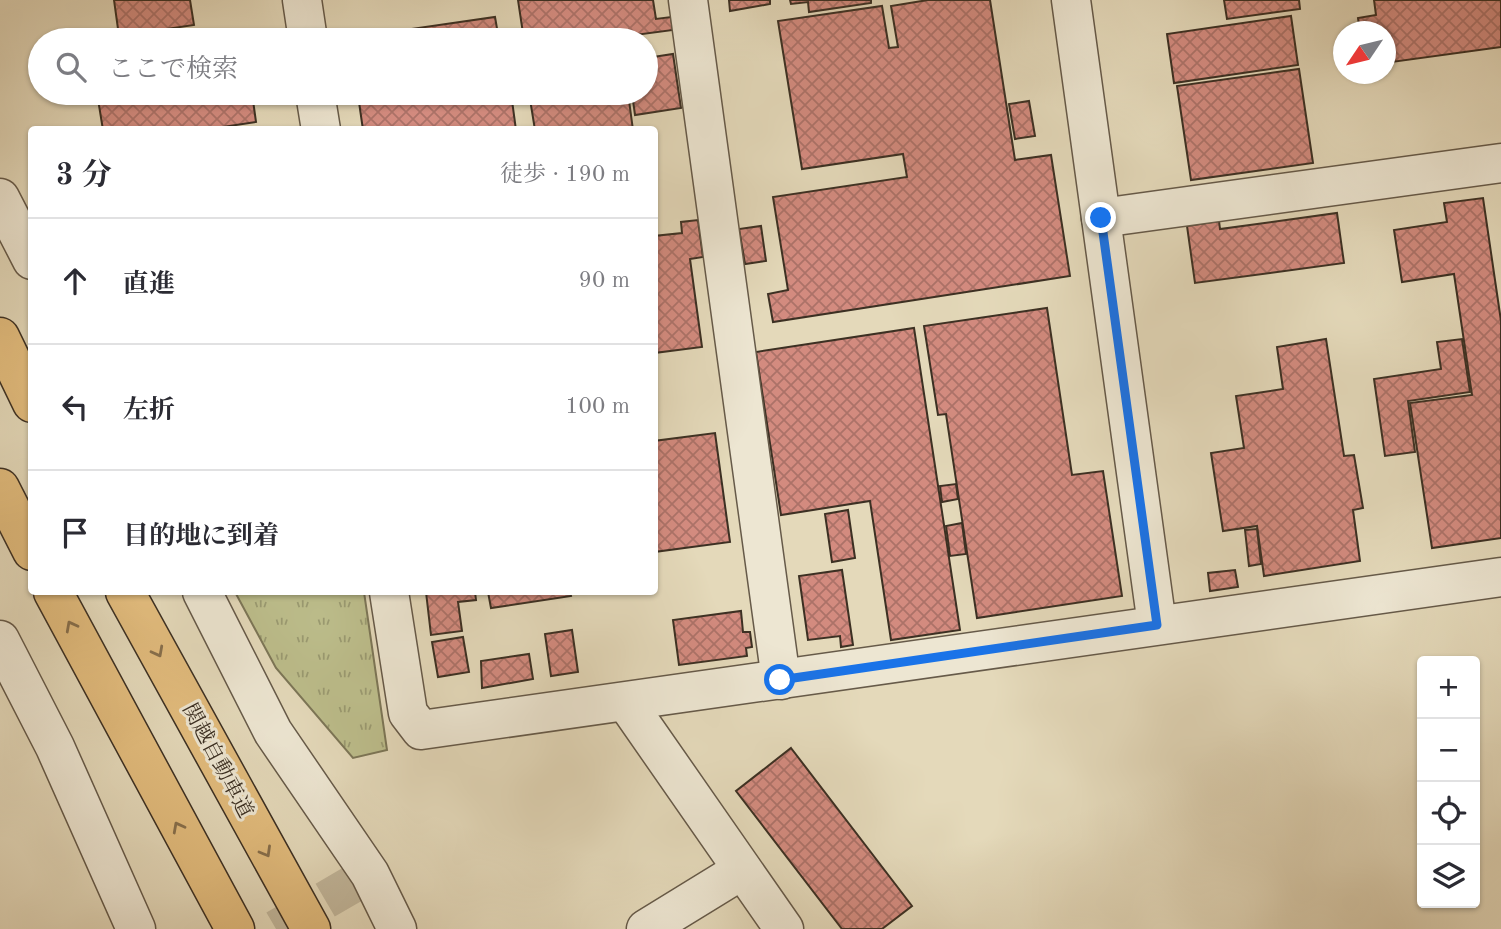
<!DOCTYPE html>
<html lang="ja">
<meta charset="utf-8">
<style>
body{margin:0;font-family:"Old Standard TT","Noto Serif JP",serif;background:#f7f7f7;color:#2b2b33}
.controls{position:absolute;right:21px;bottom:21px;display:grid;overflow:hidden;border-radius:7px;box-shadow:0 2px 5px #0004}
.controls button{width:63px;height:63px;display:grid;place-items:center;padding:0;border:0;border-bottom:2px solid #e1e1e2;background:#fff;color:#2b2b33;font:35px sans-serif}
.compass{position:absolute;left:1333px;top:21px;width:63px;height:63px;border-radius:50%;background:#fff;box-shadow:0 2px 5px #0004;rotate:235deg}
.stop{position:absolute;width:21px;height:21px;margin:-16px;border:5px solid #1a73e8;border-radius:50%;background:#fff}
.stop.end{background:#1a73e8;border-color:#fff;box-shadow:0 2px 7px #0008}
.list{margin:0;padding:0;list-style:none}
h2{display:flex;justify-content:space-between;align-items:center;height:91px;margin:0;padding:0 28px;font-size:30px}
h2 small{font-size:23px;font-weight:400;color:#7c7c81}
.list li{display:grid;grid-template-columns:46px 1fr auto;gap:21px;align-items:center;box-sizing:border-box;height:126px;padding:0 28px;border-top:2px solid #e1e1e2}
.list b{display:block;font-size:26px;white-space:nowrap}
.list em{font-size:23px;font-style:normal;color:#7c7c81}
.icon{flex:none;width:38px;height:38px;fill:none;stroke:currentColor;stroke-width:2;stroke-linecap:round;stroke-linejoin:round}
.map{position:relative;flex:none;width:1501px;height:929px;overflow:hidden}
.search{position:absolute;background:#fff;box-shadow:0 2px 5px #0004;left:28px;top:28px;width:630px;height:77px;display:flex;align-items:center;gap:18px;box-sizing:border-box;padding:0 24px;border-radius:38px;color:#7c7c81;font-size:26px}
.panel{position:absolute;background:#fff;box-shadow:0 2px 5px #0004;left:28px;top:126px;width:630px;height:469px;border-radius:7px}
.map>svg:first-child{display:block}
</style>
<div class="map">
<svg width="1501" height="929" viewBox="0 0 1501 929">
<defs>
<pattern id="park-tufts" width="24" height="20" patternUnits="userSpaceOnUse" patternTransform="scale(1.75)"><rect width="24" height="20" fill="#bcbd8b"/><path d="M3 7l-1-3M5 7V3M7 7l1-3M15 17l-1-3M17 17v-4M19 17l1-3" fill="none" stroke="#9a9a71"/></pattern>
<pattern id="building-cross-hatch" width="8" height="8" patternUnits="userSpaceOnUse" patternTransform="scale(1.75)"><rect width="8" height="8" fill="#d38b7f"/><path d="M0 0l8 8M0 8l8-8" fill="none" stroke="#ac7268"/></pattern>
</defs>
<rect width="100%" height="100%" fill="#e4d9ba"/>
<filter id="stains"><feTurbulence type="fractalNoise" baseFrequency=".00286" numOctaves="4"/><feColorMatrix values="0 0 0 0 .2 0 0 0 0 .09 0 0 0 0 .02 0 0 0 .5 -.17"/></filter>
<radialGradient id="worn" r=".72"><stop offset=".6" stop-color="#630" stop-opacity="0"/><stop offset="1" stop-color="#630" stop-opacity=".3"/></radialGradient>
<!-- park -->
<polygon fill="url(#park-tufts)" stroke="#7c7657" stroke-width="2" points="235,592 364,592 387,750 353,758 276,668"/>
<!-- building -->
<g fill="url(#building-cross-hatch)" stroke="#3c3023" stroke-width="2">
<polygon points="114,0 190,0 194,25 119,36"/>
<polygon points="518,0 653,0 656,19 671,17 673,30 597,40 524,40"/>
<polygon points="729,0 770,0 770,4 730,11"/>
<polygon points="790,0 871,0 871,3 809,12 808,2 791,4"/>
<polygon points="928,0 990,0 1015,160 1051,155 1070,276 773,322 768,294 788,290 773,197 907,177 903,154 802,169 778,21 882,6 889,48 898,47 891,6"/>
<polygon points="1224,0 1299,0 1300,9 1227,19"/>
<polygon points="1374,0 1501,0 1501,47 1392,62 1390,50 1386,51 1386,32 1360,32 1358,18 1376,15"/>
<polygon points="1291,16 1298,65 1174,83 1167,34"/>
<polygon points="495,17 499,40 413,40 411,29"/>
<polygon points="673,54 681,108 635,115 632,93 646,93 646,58"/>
<polygon points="1299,69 1313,163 1191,180 1177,86"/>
<polygon points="97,93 252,93 256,122 203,130 103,130"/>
<polygon points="374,93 511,93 516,130 363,130 358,95"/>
<polygon points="529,93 628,93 633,130 535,130"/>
<polygon points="1029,101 1035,136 1015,139 1009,104"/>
<polygon points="1483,198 1501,321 1501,538 1432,548 1410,403 1472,395 1454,274 1402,282 1394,230 1447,222 1444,203"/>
<polygon points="1337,213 1344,263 1195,283 1187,226 1219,221 1220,229"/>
<polygon points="698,220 703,257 690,259 702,347 654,353 654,236 682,233 681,222"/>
<polygon points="761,226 766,261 745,264 739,229"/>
<polygon points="1047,308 1072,475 1103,471 1122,596 977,618 946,414 938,415 924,326"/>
<polygon points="914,328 960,630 891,640 870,501 781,515 756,352"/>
<polygon points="1326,339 1344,456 1354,455 1363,508 1353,510 1360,561 1264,576 1257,526 1223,531 1211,453 1244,448 1236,396 1283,389 1277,347"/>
<polygon points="1462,339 1470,392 1408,401 1415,452 1385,456 1374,379 1441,369 1437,342"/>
<polygon points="715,433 730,542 654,552 654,441"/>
<polygon points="956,484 958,499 942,502 940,486"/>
<polygon points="848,510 855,558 832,562 825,514"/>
<polygon points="962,523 966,554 950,556 946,526"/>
<polygon points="1257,529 1261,564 1249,566 1245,530"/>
<polygon points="842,570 853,645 841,647 840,636 808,640 799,576"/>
<polygon points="1235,570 1238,587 1210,591 1208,573"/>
<polygon points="426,592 475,592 476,600 458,602 462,631 431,635"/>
<polygon points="488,592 570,592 571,596 491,608"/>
<polygon points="741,611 743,632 750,632 752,647 746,648 747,656 679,665 673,620"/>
<polygon points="572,630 578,672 551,676 545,634"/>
<polygon points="463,637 469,672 438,677 432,642"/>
<polygon points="529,654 533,679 482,688 481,661"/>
<polygon points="791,748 912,906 882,929 842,929 736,791"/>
</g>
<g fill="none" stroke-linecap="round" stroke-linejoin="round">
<!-- minor-tunnel -->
<polyline stroke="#c2b79c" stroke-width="38" stroke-dasharray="38 19" stroke-linecap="butt" points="276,929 370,874"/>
<!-- minor casing -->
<g stroke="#665a49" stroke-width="41">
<g id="minor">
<polyline points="302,0 308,40"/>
<polyline points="688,0 781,680"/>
<polyline points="1071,0 1157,625"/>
<polyline points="315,93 321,130"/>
<polyline points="0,198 32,260"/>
<polyline points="1101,218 1501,163"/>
<polyline points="202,592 273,732 370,874 397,929"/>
<polyline points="389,592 408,713 421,730 1501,577"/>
<polyline points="0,640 55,747 136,929"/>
<polyline points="626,702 784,929"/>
<polyline points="646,929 742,870"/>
</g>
</g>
<!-- highway casing -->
<g stroke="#3c3023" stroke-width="41">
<g id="highway">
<polyline points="0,337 32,403"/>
<polyline points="0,488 32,551"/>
<polyline points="53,592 235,929"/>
<polyline points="125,592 311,929"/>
</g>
</g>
<!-- minor -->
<use href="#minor" stroke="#ede6d2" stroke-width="38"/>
<!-- highway -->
<use href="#highway" stroke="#e2bc7d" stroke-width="38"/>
</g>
<!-- one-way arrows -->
<defs><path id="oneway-chevron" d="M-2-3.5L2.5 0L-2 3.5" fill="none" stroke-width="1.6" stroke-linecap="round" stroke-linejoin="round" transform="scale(1.75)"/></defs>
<g stroke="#876f4c">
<use href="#oneway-chevron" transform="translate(71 626) rotate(-118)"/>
<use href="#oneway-chevron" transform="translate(158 652) rotate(62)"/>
<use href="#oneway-chevron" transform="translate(178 827) rotate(-118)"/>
<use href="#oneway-chevron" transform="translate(266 852) rotate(60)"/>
</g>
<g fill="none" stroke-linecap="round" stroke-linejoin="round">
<!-- route -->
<polyline stroke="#1a73e8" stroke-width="9" points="780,680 1157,625 1101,218"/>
</g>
<g text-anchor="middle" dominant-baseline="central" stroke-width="6" stroke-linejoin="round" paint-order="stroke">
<!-- street labels -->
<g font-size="21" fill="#3c3023" stroke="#ede6d2">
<text transform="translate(217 761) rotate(62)">関越自動車道</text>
</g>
</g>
<rect width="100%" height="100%" filter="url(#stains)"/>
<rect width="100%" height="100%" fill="url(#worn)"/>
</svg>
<div class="controls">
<button>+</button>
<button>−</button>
<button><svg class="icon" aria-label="locate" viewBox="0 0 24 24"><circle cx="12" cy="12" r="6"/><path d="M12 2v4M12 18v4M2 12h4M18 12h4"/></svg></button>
<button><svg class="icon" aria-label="layers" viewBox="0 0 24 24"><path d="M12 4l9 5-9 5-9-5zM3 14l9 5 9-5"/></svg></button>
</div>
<svg class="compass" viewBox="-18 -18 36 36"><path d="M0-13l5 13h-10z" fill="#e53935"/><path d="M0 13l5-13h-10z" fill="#7c7c81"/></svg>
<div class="stop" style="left:780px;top:680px"></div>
<div class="stop end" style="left:1101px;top:218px"></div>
<div class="search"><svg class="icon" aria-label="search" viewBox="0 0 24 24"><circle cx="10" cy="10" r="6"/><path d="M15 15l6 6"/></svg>ここで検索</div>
<section class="panel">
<h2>3 分<small>徒歩 · 190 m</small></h2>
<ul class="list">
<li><svg class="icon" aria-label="ahead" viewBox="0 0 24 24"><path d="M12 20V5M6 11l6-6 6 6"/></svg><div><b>直進</b></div><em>90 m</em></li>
<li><svg class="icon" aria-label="left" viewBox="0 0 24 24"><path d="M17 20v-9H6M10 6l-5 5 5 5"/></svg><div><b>左折</b></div><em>100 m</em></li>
<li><svg class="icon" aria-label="arrive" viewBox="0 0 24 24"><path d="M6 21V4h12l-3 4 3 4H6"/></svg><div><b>目的地に到着</b></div></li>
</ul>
</section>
</div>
